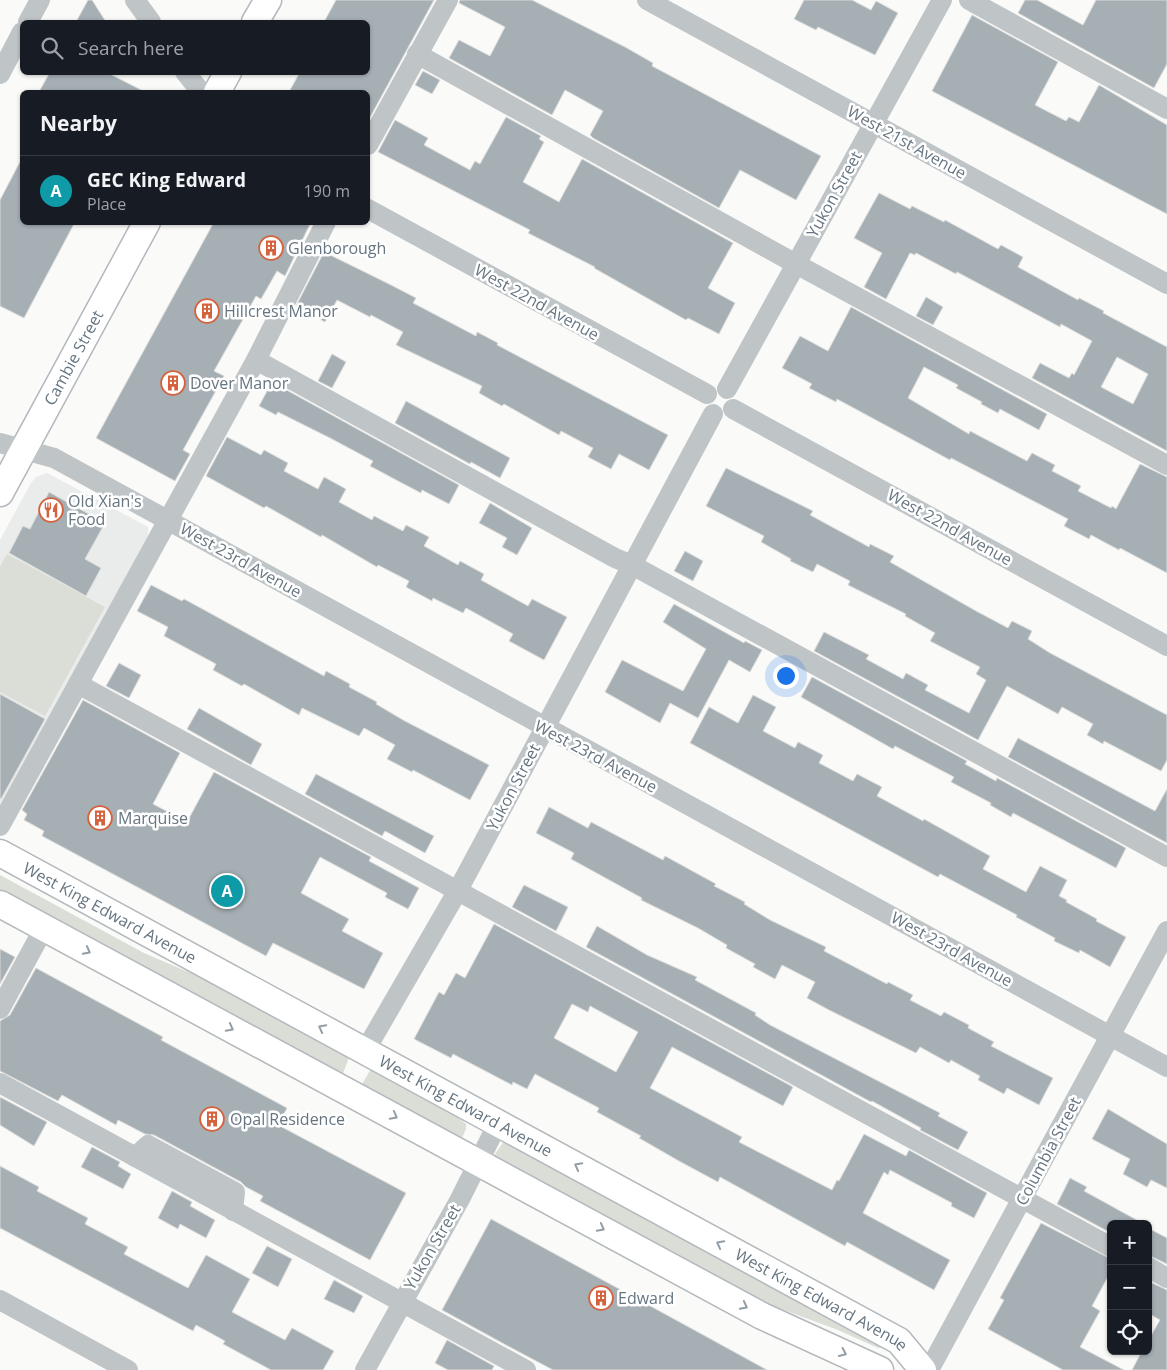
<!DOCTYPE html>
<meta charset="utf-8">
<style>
body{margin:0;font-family:"Open Sans",sans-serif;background:#20242c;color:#f1f3f6}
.controls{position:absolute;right:15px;bottom:15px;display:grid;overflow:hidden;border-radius:8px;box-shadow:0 1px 4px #0004}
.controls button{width:45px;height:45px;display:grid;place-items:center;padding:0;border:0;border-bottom:1px solid #363941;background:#171b24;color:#f1f3f6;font:25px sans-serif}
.you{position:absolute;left:785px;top:675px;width:18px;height:18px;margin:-12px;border:4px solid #fff;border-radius:50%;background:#1a73e8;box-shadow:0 0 0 8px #1a73e833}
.badge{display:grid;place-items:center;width:32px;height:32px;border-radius:50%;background:#db2777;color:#fff;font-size:16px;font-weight:700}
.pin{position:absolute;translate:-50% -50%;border:2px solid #fff;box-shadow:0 1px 5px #0006}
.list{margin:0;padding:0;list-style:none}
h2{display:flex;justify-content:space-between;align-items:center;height:65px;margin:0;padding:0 20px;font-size:21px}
h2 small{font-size:16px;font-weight:400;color:#9ea1a6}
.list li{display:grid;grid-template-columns:32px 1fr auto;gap:15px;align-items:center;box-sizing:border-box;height:70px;padding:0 20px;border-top:1px solid #363941}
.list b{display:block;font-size:19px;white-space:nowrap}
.list p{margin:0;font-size:16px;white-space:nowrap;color:#9ea1a6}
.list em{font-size:16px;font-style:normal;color:#9ea1a6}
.icon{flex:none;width:28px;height:28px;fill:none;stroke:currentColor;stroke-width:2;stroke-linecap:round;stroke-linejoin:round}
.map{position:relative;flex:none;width:1167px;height:1370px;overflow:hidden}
.search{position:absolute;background:#171b24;box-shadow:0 1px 4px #0004;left:20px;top:20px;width:350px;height:55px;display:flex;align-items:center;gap:12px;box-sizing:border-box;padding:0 18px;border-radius:8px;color:#9ea1a6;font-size:19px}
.panel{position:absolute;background:#171b24;box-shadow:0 1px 4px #0004;left:20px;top:90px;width:350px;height:135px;border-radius:8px}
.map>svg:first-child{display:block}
</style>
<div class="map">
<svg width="1167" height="1370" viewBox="0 0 1167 1370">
<rect width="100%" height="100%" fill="#fafaf8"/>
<!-- built -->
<polygon fill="#eaeceb" points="47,473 148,527 148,538 0,811 0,540 31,483 36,477"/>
<!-- green -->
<g fill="#daded7">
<polygon points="7,554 105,607 45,716 0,692 0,567"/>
<polygon points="0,875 144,953 235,992 350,1055 342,1076 0,894"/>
<polygon points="371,1069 448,1109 466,1124 466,1129 461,1140 361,1086"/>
<polygon points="504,1141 885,1347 878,1348 838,1330 762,1302 495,1159 495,1154"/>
</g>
<!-- building -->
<g fill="#a6afb4" stroke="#dbdcda" fill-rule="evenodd">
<polygon points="88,0 92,0 106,22 76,22"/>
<polygon points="336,0 434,0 368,121 368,92 289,92 300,72 368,72 368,22 324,22"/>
<polygon points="460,0 532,0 625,47 653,63 652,66 821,156 796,200 740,170 719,208 593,138 590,135 603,111 565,90 552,115 449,58 459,40 490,56 505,27 459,3"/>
<polygon points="804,0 852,0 871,10 876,1 898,13 875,55 818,27 816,30 794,19"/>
<polygon points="1025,0 1037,0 1083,25 1096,0 1167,0 1167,64 1154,88 1018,13"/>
<polygon points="972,15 1058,62 1035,105 1066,121 1069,117 1079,122 1099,85 1167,125 1167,214 932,91"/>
<polygon points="423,71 440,80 432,94 415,85"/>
<polygon points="50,72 106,72 145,92 39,92"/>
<polygon points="506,117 541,136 539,139 544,142 523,182 559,202 582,159 733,243 708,288 735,303 719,334 688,318 686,320 594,268 595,267 528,233 530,230 378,152 395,120 428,138 424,145 470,170 475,161 480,164"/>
<polygon points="22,158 22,222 75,222 24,318 0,306 0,200"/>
<path d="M 879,193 L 910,209 L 912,206 L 944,222 L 945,220 L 998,249 L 1001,245 L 1023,257 L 1018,267 L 1078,300 L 1079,298 L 1104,311 L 1103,313 L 1167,347 L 1167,451 L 1032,378 L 1040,363 L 1069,378 L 1072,373 L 1074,375 L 1092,341 L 1061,324 L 1060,327 L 957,272 L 956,274 L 916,253 L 915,255 L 910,253 L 886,299 L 864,287 L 882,253 L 854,238 ZM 1117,357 L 1148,374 L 1133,404 L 1101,387 Z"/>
<polygon points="214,222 311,222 285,276 277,271 261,299 256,296 214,371 224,376 183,450 190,454 175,481 96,438"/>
<polygon points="324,252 391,285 416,298 413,303 476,336 477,332 498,343 497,345 668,435 649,470 619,454 611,469 588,457 593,448 561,431 559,435 504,404 502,406 479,393 482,386 396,345 403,332 371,315 370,317 337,300 325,322 296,306"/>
<polygon points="926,297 943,307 933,325 916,316"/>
<polygon points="851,307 1047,414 1039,430 1000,409 998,413 981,404 982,402 956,388 958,385 924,367 908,398 969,434 970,431 1027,461 1032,453 1055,465 1052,471 1081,486 1078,491 1111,508 1112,506 1116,509 1140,464 1167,477 1167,573 1120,548 1119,550 1091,535 1089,539 1064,526 1068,519 951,458 950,460 837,399 836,402 809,388 812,384 782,368 800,336 828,351"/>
<polygon points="332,354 346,362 332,388 318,381"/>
<polygon points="272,382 459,485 449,504 422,490 421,493 400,482 370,466 373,461 332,439 278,412 276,415 259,406"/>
<polygon points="406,401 510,458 500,478 471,462 470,464 395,423"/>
<polygon points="227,437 261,455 264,450 288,463 284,471 318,489 324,477 346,489 339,502 372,520 374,516 403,531 406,525 429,537 424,546 458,565 460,561 484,574 481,580 528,606 532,599 567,617 544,660 509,641 513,634 466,608 463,613 433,598 432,601 406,587 409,581 378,565 377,567 322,535 321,537 266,506 264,508 206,476"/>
<polygon points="726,468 813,511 810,515 869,547 870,544 894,556 890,562 976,611 1008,628 1012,621 1032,631 1028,639 1050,653 1167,715 1167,760 1161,771 1104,741 1103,744 1087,735 1093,724 1062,707 1058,714 1007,686 978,740 814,651 824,632 869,655 866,659 903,679 906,673 928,685 925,690 969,713 986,680 976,674 980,667 930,641 935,633 905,616 906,614 848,585 850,581 817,564 813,572 790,561 791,559 761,542 764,536 706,506"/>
<polygon points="49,492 105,523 85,559 101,568 86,596 9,553 23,526 30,529"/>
<polygon points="490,503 532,528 517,555 502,547 507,538 479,523"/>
<polygon points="685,551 703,561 693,581 674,571"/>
<polygon points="151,585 182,601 184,599 208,612 324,676 326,671 350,684 349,687 377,702 376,704 403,720 489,765 470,800 413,770 412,772 387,759 395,745 364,728 359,736 302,708 299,715 244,684 242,686 213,670 216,664 164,636 168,627 137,611"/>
<polygon points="674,604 744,643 745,641 762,650 750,672 729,660 698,718 670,703 660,723 605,692 622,660 683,691 706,649 663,622"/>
<polygon points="119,663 141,675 129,698 106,686"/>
<polygon points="812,677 967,761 965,764 996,781 997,778 1126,848 1116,868 1013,813 1011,817 990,805 991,803 951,782 954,777 895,746 893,749 801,697"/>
<polygon points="0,694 45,719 1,799 0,798"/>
<polygon points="753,695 776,707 763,731 795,748 798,742 823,755 819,763 853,781 857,774 882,787 877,796 923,821 924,819 990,856 983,869 1026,892 1040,866 1067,880 1059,896 1067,900 1066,902 1097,919 1096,921 1126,937 1110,967 1080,950 1079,953 1054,941 1055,938 1016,917 1017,915 940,874 938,877 690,743 709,707 738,723"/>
<polygon points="83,700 180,753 153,804 187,822 214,772 371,857 369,861 419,888 408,909 385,897 387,893 320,857 301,893 349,919 342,931 383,953 364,989 273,943 266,956 42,836 44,831 24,820 27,814 22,810"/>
<polygon points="199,708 262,744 251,765 187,729"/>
<polygon points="1018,738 1155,811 1167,789 1167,843 1008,757"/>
<polygon points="316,774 434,836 425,853 385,831 382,836 305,794"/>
<polygon points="549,807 588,828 591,822 663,860 665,856 716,884 714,886 745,902 744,904 770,920 826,947 824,951 887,984 888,982 913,995 910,1000 941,1016 944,1012 969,1025 968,1028 994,1042 991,1046 1053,1078 1039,1105 1007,1088 1004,1094 978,1080 980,1076 951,1060 949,1063 920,1047 916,1053 829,1010 807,998 815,982 782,965 775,979 753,967 755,964 726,948 727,945 698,928 641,900 642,898 571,859 574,853 536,833"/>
<polygon points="524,885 568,907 556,931 512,907"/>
<path d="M 494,924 L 793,1087 L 783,1106 L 672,1047 L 650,1088 L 742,1137 L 739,1142 L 832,1190 L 837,1180 L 839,1181 L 864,1134 L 906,1156 L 909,1150 L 987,1193 L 974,1218 L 951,1206 L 952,1203 L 890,1170 L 888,1175 L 884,1172 L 863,1213 L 950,1260 L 934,1290 L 847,1242 L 845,1246 L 720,1177 L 718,1182 L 679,1161 L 639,1138 L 641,1136 L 597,1112 L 599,1108 L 535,1074 L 527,1089 L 513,1082 L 512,1085 L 453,1054 L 451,1058 L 414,1039 L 439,992 L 444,995 L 456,973 L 465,978 ZM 572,1004 L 588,1012 L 590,1006 L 638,1032 L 616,1072 L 554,1038 Z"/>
<polygon points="597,926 647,955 697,977 695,980 756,1013 755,1015 770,1025 940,1113 938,1116 968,1132 958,1150 920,1130 921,1128 872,1101 871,1102 586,947"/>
<polygon points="0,949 15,957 0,984"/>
<polygon points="36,968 163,1037 161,1040 287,1108 278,1125 406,1193 370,1260 260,1201 263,1196 246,1187 241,1182 154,1135 145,1134 118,1120 116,1125 62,1095 58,1101 0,1071 0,1021 10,1015"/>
<polygon points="0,1097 47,1122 34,1146 0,1125"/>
<polygon points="1108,1109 1167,1144 1167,1188 1151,1180 1147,1187 1123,1174 1130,1159 1092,1139"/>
<polygon points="92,1147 120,1162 118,1166 131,1174 123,1189 81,1167"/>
<polygon points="0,1166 39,1187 37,1191 88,1218 85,1224 128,1247 124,1254 188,1288 206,1255 250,1279 232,1312 285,1340 292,1328 334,1351 323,1370 271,1370 223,1344 225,1341 196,1325 193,1331 0,1228"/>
<polygon points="1070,1178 1087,1187 1084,1191 1144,1224 1111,1224 1111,1233 1057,1204"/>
<polygon points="172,1191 192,1202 190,1206 215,1220 206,1238 180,1224 178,1229 158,1218"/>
<polygon points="491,1219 707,1337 767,1370 553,1370 506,1345 442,1310"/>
<polygon points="1041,1223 1111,1259 1111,1271 1092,1306 1100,1311 1080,1347 1124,1370 1063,1370 988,1329 1004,1300 1000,1298"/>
<polygon points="1148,1228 1167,1238 1167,1264 1148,1255"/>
<polygon points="267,1246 292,1259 278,1287 252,1273"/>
<polygon points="334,1280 363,1296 354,1313 324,1299"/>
<polygon points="1148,1281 1167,1290 1167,1370 1132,1370 1142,1351 1148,1351 1148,1341 1160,1320 1148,1313"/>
<polygon points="447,1340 494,1366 492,1370 448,1370 435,1363"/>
</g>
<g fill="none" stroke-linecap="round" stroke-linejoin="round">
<!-- major casing -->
<g stroke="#b3b8bc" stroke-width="29">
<g id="major">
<polyline points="255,22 268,0"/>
<polyline points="217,92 228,72"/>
<path id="s1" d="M 0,493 L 147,222"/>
<path id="s2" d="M 0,853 L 899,1341 L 923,1370"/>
<polyline points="0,904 762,1316 880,1370"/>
</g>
</g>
<!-- minor -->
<g stroke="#bfc4c7" stroke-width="20">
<polyline points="135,0 151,22"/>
<polyline points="647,0 1167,284"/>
<polyline points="969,0 1167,109"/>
<polyline points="28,22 40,0"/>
<polyline points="417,54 796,264 1167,465"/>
<polyline points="185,72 201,92"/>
<polyline points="0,74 22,32"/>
<polyline points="368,145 448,0"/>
<polyline points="368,209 707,394"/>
<polyline points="256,360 615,558 632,565 1167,857"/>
<polyline points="727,389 942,0"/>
<polyline points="733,409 1167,646"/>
<polyline points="0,443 54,458 1167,1067"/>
<polyline points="78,684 1111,1247"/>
<polyline points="0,826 256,360 326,222"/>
<polyline points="0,1009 44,928"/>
<polyline points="365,1051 457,892 713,414"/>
<polyline points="0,1083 526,1370"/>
<polyline points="135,1157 148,1145 235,1192 233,1211"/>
<polyline points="1148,1267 1167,1278"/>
<polyline points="0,1300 128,1370"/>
<polyline points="365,1370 460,1199 498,1123"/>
<polyline points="929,1370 1167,931"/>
</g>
<!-- major -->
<use href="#major" stroke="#fff" stroke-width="26"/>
</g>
<!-- one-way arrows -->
<defs><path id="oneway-chevron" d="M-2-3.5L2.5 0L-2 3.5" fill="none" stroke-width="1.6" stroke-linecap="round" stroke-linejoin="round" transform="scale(1.25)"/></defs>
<g stroke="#949ea6">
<use href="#oneway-chevron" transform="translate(87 951) rotate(28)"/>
<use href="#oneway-chevron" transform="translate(230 1028) rotate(28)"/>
<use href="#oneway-chevron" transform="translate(322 1028) rotate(-152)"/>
<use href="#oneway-chevron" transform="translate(394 1116) rotate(28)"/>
<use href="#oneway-chevron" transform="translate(578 1166) rotate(-152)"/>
<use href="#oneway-chevron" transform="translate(601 1228) rotate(28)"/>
<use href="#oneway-chevron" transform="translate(720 1244) rotate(-152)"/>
<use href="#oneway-chevron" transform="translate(744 1306) rotate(28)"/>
<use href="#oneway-chevron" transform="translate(843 1353) rotate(25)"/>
</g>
<!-- icons -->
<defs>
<g id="building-ring" transform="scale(1.25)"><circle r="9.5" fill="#fff" stroke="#d5623c" stroke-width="1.5"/><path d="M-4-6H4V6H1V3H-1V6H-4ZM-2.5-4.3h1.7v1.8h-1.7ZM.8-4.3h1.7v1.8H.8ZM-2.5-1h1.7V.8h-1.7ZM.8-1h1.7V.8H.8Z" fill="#d5623c"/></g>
<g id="restaurant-ring" transform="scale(1.25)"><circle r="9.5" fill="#fff" stroke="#d5623c" stroke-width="1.5"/><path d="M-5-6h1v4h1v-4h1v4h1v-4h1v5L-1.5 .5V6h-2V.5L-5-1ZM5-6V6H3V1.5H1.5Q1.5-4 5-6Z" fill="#d5623c"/></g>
</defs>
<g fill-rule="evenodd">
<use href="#building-ring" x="271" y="248"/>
<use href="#building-ring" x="207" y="311"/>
<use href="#building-ring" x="173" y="383"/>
<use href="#restaurant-ring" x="51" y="510"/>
<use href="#building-ring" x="100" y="818"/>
<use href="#building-ring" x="212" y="1119"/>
<use href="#building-ring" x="601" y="1298"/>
</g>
<g text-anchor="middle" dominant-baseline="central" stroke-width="5" stroke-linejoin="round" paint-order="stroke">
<!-- street labels -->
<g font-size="16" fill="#667580" stroke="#fff">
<text transform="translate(907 142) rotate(29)">West 21st Avenue</text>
<text transform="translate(834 194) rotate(-61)">Yukon Street</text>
<text transform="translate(537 302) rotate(29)">West 22nd Avenue</text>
<text stroke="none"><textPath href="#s1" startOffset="154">Cambie Street</textPath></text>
<text transform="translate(950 527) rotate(29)">West 22nd Avenue</text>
<text transform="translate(241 560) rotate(29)">West 23rd Avenue</text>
<text transform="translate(596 756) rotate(28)">West 23rd Avenue</text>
<text transform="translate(513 787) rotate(-62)">Yukon Street</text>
<text stroke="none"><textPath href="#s2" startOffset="125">West King Edward Avenue</textPath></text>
<text transform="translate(952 949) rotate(29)">West 23rd Avenue</text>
<text stroke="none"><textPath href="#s2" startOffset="530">West King Edward Avenue</textPath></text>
<text transform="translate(1048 1151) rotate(-62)">Columbia Street</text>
<text transform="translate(432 1247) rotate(-60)">Yukon Street</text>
<text stroke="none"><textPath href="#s2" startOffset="935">West King Edward Avenue</textPath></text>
</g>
<!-- poi labels -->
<g font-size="16" fill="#667580" stroke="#fff" text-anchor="start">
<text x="288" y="248">Glenborough</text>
<text x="224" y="311">Hillcrest Manor</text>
<text x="190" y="383">Dover Manor</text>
<text x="68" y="501">Old Xian's<tspan x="68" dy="18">Food</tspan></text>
<text x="118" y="818">Marquise</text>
<text x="230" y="1119">Opal Residence</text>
<text x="618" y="1298">Edward</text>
</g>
</g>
</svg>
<div class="controls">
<button>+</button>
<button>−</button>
<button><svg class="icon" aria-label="locate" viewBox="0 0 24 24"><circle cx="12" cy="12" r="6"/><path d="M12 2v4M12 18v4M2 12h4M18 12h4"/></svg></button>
</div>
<div class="you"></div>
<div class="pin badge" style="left:227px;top:891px;background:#0f9aa8">A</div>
<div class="search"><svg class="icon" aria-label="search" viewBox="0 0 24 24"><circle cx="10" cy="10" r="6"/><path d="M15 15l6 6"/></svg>Search here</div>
<section class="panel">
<h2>Nearby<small></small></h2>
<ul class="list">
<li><span class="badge" style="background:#0f9aa8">A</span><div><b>GEC King Edward</b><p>Place</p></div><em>190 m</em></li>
</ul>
</section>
</div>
